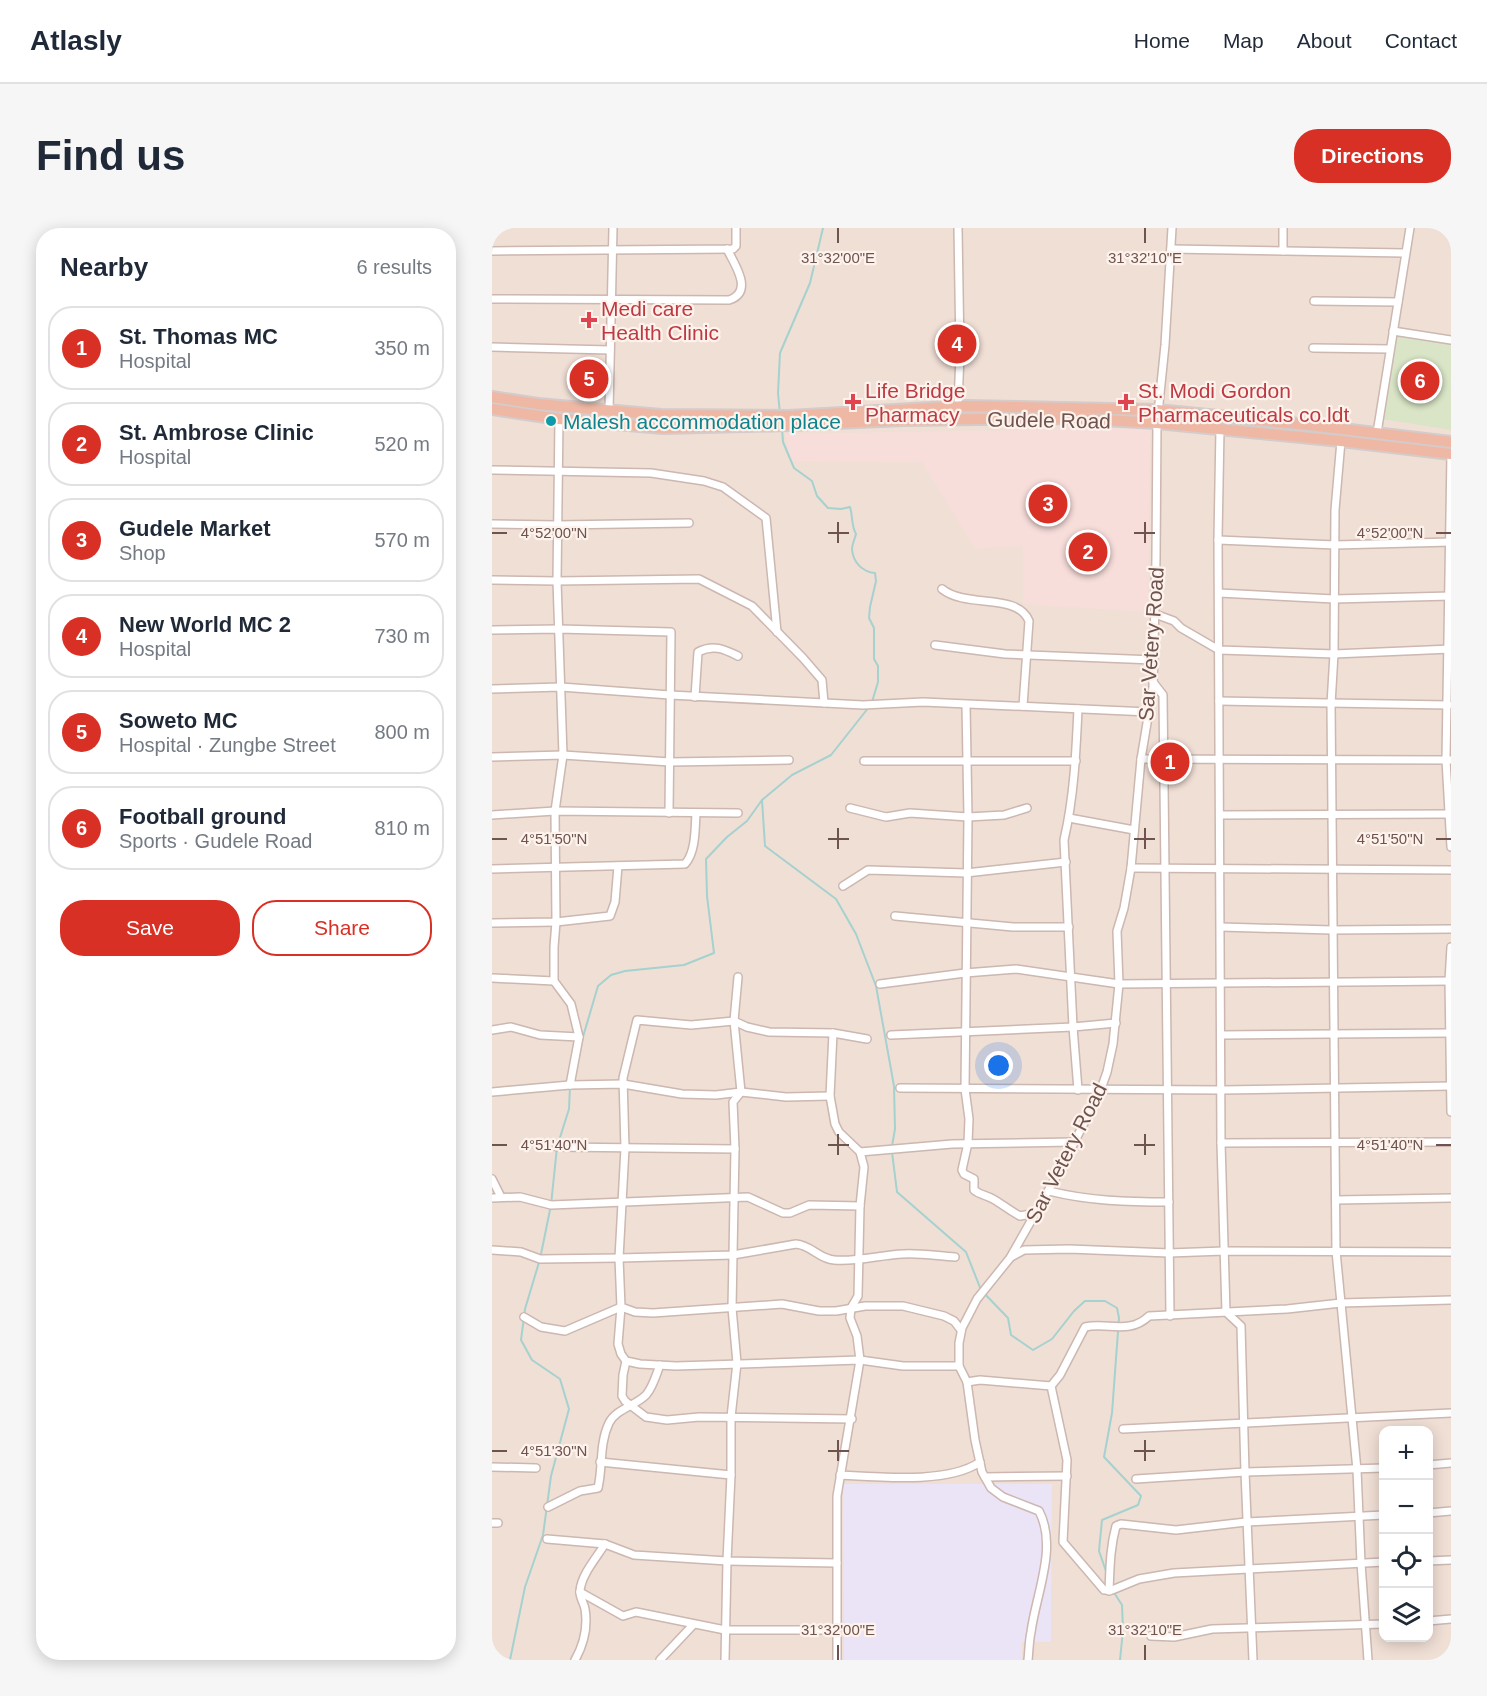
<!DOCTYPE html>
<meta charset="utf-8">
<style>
body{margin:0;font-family:Arial,sans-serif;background:#f6f6f7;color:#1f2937}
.controls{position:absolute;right:18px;bottom:18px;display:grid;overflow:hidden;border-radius:12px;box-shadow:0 3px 15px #0003}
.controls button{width:54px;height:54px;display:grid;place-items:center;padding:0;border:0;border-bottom:2px solid #e0e1e3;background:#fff;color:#1f2937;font:30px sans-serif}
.you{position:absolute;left:507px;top:838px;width:21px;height:21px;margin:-15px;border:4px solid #fff;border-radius:50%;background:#1a73e8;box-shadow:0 0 0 9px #1a73e833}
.badge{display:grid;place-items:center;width:39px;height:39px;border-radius:50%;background:#d93025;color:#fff;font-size:20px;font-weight:700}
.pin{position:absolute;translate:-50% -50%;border:3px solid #fff;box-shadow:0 2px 6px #0006}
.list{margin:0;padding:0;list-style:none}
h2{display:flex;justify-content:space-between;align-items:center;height:78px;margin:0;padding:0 24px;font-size:26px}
h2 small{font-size:20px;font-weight:400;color:#747a83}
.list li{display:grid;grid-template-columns:39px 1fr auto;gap:18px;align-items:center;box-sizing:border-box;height:84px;margin:0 12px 12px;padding:0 12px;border:2px solid #e0e1e3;border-radius:24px}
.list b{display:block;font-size:22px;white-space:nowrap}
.list p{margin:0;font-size:20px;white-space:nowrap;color:#747a83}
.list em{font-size:20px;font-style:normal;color:#747a83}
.actions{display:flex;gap:12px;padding:18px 24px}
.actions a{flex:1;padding:14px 0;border:2px solid #d93025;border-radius:24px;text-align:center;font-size:21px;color:#d93025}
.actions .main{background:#d93025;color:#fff}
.icon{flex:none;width:33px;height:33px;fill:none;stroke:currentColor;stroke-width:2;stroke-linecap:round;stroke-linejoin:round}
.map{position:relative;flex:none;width:959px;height:1432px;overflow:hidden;border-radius:24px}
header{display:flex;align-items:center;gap:36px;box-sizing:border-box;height:84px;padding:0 30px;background:#fff;border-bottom:2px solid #e0e1e3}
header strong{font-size:28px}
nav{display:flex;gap:33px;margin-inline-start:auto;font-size:21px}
.intro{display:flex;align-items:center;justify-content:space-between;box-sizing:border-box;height:144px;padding:0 36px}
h1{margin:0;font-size:42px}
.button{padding:15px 27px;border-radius:24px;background:#d93025;color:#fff;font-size:21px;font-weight:700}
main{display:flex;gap:36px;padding:0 36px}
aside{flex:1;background:#fff;border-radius:24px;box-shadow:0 3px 15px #0003}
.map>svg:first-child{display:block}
</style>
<header>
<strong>Atlasly</strong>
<nav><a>Home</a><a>Map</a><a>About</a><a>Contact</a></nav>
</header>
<div class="intro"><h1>Find us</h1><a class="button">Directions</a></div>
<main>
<aside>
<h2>Nearby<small>6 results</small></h2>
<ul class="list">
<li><span class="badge">1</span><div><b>St. Thomas MC</b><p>Hospital</p></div><em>350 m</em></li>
<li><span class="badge">2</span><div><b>St. Ambrose Clinic</b><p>Hospital</p></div><em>520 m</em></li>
<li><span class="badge">3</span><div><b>Gudele Market</b><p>Shop</p></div><em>570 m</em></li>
<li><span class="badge">4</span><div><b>New World MC 2</b><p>Hospital</p></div><em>730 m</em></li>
<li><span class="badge">5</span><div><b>Soweto MC</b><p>Hospital · Zungbe Street</p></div><em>800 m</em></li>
<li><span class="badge">6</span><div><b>Football ground</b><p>Sports · Gudele Road</p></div><em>810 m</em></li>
</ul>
<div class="actions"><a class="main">Save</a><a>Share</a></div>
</aside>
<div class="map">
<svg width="959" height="1432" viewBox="0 0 959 1432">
<rect width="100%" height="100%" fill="#f9eee6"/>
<!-- residential -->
<path fill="#f0dfd5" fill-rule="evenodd" d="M 0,0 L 959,0 L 959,1432 L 0,1432 ZM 892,1202 L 936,1202 L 936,1410 L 892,1410 Z"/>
<!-- commercial -->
<polygon fill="#f8dedb" points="658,200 656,384 531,376 531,318 483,320 430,234 299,233 293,206"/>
<!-- education -->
<polygon fill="#ebe3f6" points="351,1256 560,1256 559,1414 530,1414 530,1432 352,1432"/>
<!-- green -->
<polygon fill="#d9e5c6" points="905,106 959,114 959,202 891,191"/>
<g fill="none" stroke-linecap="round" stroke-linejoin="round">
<!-- stream -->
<g stroke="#a5d1cf" stroke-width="2">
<polyline points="288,186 286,165 288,125 318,55 331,0"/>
<path d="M 290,200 L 291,214 L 302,240 L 320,253 L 325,268 L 336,280 L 349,281 L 358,279 C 361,288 359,297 364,306 C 363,310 360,317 360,321 C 361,335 371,344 383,345 L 384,353 L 378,379 L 377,390 L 382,400 L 382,431 L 386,438 L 386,454 L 380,474"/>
<polyline points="270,572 273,618 344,671 364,706 384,758 402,858 403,901 400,918"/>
<polyline points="88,819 106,758 119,747 133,743 192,737 222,725 215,668 214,631 235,609 255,593 270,572 300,547 339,527 377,479"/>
<polyline points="400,924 405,964 474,1024 489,1062 516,1090 519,1107 541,1122 560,1111 582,1083 593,1073 613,1073 625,1080 627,1090 620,1185 612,1229 649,1268 646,1277 610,1292 607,1323 615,1346"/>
<polyline points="621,1363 630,1377 631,1402 628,1432"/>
<polyline points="18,1432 33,1359 51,1307 59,1248 77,1181 68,1151 40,1132 29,1112 33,1081 48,1031 59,977 65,919 77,881 78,859"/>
</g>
<!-- minor casing -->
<g stroke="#ccb7b1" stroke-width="10">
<g id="minor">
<polyline points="679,21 912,25"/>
<polyline points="0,23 241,21 244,18 244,0"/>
<polyline points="791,23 791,0"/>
<path d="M 0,71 L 237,72 C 262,64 243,37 235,21"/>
<polyline points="822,73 906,74"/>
<polyline points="901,103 959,112"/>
<polyline points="0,119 118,122"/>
<polyline points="821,120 898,121"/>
<polyline points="466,178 468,125 466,0"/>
<polyline points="117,183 121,0"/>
<polyline points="67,191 65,353 71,527 63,583 64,694 62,719 62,753 79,776 87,809 78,857"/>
<polyline points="728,201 726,310 729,915 734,1084 749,1098 753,1244 761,1432"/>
<polyline points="885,205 918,0"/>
<polyline points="849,213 843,282 842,426 839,476 844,1023 865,1242 869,1335 876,1432"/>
<polyline points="959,226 954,532 959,619"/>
<polyline points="0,242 159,245 212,253 231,259 274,290 285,404"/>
<polyline points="0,296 65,297 197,295"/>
<polyline points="726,312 843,317 959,314"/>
<polyline points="0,352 65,353 207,351 260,378 311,430 330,452 332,475"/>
<path d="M 450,361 C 475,381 525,364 537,393 L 531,478"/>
<polyline points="727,365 842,371 959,368"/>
<polyline points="663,386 682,393 689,400 727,422 842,426 959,421"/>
<polyline points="0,402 67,401 179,404 177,585"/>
<polyline points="443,417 513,426 662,432"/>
<polyline points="661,454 671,467 678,1088"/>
<polyline points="0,461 69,459 178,467 371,477 431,474 657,484"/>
<path d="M 203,469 L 206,424 C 221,416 232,421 246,428"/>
<polyline points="727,473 956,477"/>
<path d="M 474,477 L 476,589 L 473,861 L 477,891 L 476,915 L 470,942 L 472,946 L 482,951 L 482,962 C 488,967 494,967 501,971 C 510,976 518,983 528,988 L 544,985"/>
<polyline points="0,529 71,527 178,534 297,532"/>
<polyline points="649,531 959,532"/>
<polyline points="372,533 584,533"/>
<polyline points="358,580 394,589 418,585 476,589 512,587 535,580"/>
<polyline points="0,587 63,583 246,585"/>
<polyline points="728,587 959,586"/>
<polyline points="577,590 642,602"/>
<polyline points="639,640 959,642"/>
<path d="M 0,641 L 193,636 C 204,624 203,600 204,585"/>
<polyline points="351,658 376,642 474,645 574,634"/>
<polyline points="403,688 521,699 577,699"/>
<polyline points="0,695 64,694 118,688 123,674 126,638"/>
<polyline points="729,699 840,702 959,701"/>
<polyline points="959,719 957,753 959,884"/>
<polyline points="0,750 62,753"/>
<polyline points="388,756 473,745 524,741 627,756 959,753"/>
<polyline points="0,802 19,799 48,807 87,809"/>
<polyline points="341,805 338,868 343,896 347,904 368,924 372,939 368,978 366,1068 359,1080 358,1090 365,1108 368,1132 345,1268 345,1432"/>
<path d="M 399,807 L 581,799 L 572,612 C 582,569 584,525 586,481"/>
<polyline points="730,807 959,805"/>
<polyline points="375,811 341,805 277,804 255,799 242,793 199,797 145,792 131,850 133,920 127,1030 129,1079 126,1116 129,1126 134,1133 148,1136 184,1138 368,1132 411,1138 467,1138"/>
<polyline points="408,860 730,862 959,858"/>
<polyline points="586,862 581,799 624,795"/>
<polyline points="0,864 78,857 131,856 190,866 224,867 249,864 294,869 338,868"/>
<polyline points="729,915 959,914"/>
<polyline points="65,919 243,921"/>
<polyline points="368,924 460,916 582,914"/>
<polyline points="0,951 9,969"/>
<path d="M 557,963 C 597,973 636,974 677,974"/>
<polyline points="0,970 28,969 59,977 256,969 291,985 298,985 317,977 368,978"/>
<polyline points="844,972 959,970"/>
<path d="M 0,1022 L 29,1024 L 48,1031 L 127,1030 L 241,1027 L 304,1016 C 319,1017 327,1031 342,1032 C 365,1034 388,1027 411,1026 C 428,1025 446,1028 463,1029"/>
<polyline points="519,1029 532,1022 577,1021 677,1025 732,1023 959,1024"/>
<polyline points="32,1089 49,1099 73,1103 129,1079 143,1084 161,1085 290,1076 327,1083 344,1083 373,1078 411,1078 452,1088 462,1093 469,1102"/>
<polyline points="134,1133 131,1147 130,1168 133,1173 154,1189 175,1192 207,1189 360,1191"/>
<polyline points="475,1154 488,1152 559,1158 575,1232 571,1314 612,1362 620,1362 647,1351 682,1345 892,1334"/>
<path d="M 559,1158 L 568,1147 L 593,1099 C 616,1094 637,1107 657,1088 L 795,1081 L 849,1075 L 959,1072"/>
<polyline points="631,1201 959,1185"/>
<polyline points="108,1234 239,1247"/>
<polyline points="936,1237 959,1235"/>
<polyline points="0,1239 44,1240"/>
<path d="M 348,1247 C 387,1249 456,1256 488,1234"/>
<polyline points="493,1249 575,1248"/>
<polyline points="644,1251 753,1244 892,1240"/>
<path d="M 56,1279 L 88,1263 L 106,1260 C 111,1239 107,1216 117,1195 C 124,1181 143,1178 154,1167 C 161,1159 164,1147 168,1137"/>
<polyline points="936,1285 959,1283"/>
<polyline points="0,1295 6,1295"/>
<polyline points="55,1311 113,1316 142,1327 235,1333 345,1335"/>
<polyline points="936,1333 959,1332"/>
<path d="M 617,1363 C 618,1340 618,1320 624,1298 L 629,1296 L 684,1302 L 754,1294 L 892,1287"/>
<polyline points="88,1364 131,1388 144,1384 233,1402 345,1402"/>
<polyline points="936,1393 959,1391"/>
<polyline points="659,1408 682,1409 720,1401 892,1396"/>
<path d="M 83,1432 C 92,1416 96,1399 93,1381 C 92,1375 87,1368 88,1363 C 89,1347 105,1329 113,1316"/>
<polyline points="168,1432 201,1397"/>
<polyline points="233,1432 235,1333 239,1247 239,1189 245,1135 240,1080 243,921 241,874 249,864 242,793 246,749"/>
<path d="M 536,1432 C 537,1423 537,1413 539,1404 C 544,1366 566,1319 547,1283 L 511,1269 L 499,1260 L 490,1244 L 483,1212 L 475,1154 L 467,1138 L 467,1115 L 470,1100 L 485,1071 L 518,1030 L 573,933 L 609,861 L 615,844 L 621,816 L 627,756 L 625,703 L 632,680 L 639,640 L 649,531 L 661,459 L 664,330 L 665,195 L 673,117 L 680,0"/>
</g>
</g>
<!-- trunk casing -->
<g stroke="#d4cbca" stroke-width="14">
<g id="trunk">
<polyline points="0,169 46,176 169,187 297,188 474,178 665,182 817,197 959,214"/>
<polyline points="0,181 67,191 171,200 297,197 412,192 576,190 665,195 849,213 959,226"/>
</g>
</g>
<!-- minor -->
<use href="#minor" stroke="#fff" stroke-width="7"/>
<!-- trunk -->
<use href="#trunk" stroke="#eeb8a5" stroke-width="10"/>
</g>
<!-- ticks -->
<path fill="none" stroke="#6f534e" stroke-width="2" d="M 346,0 L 346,15M 653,0 L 653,15M 346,294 L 346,315M 653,294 L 653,315M 0,305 L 15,305M 336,305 L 357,305M 642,305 L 663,305M 944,305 L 959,305M 346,600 L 346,621M 653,600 L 653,621M 0,611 L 15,611M 336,611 L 357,611M 642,611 L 663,611M 944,611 L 959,611M 346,906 L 346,927M 653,906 L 653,927M 0,917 L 15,917M 336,917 L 357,917M 642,917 L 663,917M 944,917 L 959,917M 346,1212 L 346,1233M 653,1212 L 653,1233M 0,1223 L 15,1223M 336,1223 L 357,1223M 642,1223 L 663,1223M 346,1417 L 346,1432M 653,1417 L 653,1432"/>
<!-- markers -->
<g fill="#e0444e" stroke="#fdf3ec" stroke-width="2">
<path d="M94 83h6v6h6v6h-6v6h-6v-6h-6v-6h6z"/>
<path d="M358 165h6v6h6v6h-6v6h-6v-6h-6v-6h6z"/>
<path d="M631 165h6v6h6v6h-6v6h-6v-6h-6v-6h6z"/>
</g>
<circle fill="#0f9aa8" stroke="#fdf3ec" stroke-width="2" cx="59" cy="193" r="6"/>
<g text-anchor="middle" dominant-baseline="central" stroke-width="4.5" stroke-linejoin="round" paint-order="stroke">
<!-- health labels -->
<g font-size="21" fill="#be3a42" stroke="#fdf3ec" text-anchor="start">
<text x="109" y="80">Medi care<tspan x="109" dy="24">Health Clinic</tspan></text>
<text x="373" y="162">Life Bridge<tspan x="373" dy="24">Pharmacy</tspan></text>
<text x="646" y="162">St. Modi Gordon<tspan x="646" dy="24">Pharmaceuticals co.ldt</tspan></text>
</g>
<!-- street labels -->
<g font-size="21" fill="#6f534e" stroke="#fdf3ec">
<text transform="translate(557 192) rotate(1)">Gudele Road</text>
<text transform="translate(659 416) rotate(-86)">Sar Vetery Road</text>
<text transform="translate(574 925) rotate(-63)">Sar Vetery Road</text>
</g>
<!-- culture labels -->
<g font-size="21" fill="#0d838f" stroke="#fdf3ec" text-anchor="start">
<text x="71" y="193">Malesh accommodation place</text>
</g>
</g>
<g font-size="15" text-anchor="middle" fill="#6f534e" stroke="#fdf3ec" stroke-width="4.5" stroke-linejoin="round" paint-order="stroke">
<text x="346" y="35">31°32'00"E</text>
<text x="653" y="35">31°32'10"E</text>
<text x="62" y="310">4°52'00"N</text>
<text x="898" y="310">4°52'00"N</text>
<text x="62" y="616">4°51'50"N</text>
<text x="898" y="616">4°51'50"N</text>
<text x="62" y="922">4°51'40"N</text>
<text x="898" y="922">4°51'40"N</text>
<text x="62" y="1228">4°51'30"N</text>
<text x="346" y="1407">31°32'00"E</text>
<text x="653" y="1407">31°32'10"E</text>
</g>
</svg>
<div class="controls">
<button>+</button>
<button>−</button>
<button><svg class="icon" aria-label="locate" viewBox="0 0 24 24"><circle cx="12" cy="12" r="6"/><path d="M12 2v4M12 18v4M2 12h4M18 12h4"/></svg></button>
<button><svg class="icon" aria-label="layers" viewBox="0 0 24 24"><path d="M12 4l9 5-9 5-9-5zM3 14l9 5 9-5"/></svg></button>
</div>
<div class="you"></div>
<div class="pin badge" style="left:678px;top:534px">1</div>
<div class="pin badge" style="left:596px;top:324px">2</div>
<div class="pin badge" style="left:556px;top:276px">3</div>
<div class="pin badge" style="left:465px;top:116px">4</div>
<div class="pin badge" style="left:97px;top:151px">5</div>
<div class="pin badge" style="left:928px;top:153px">6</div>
</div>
</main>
